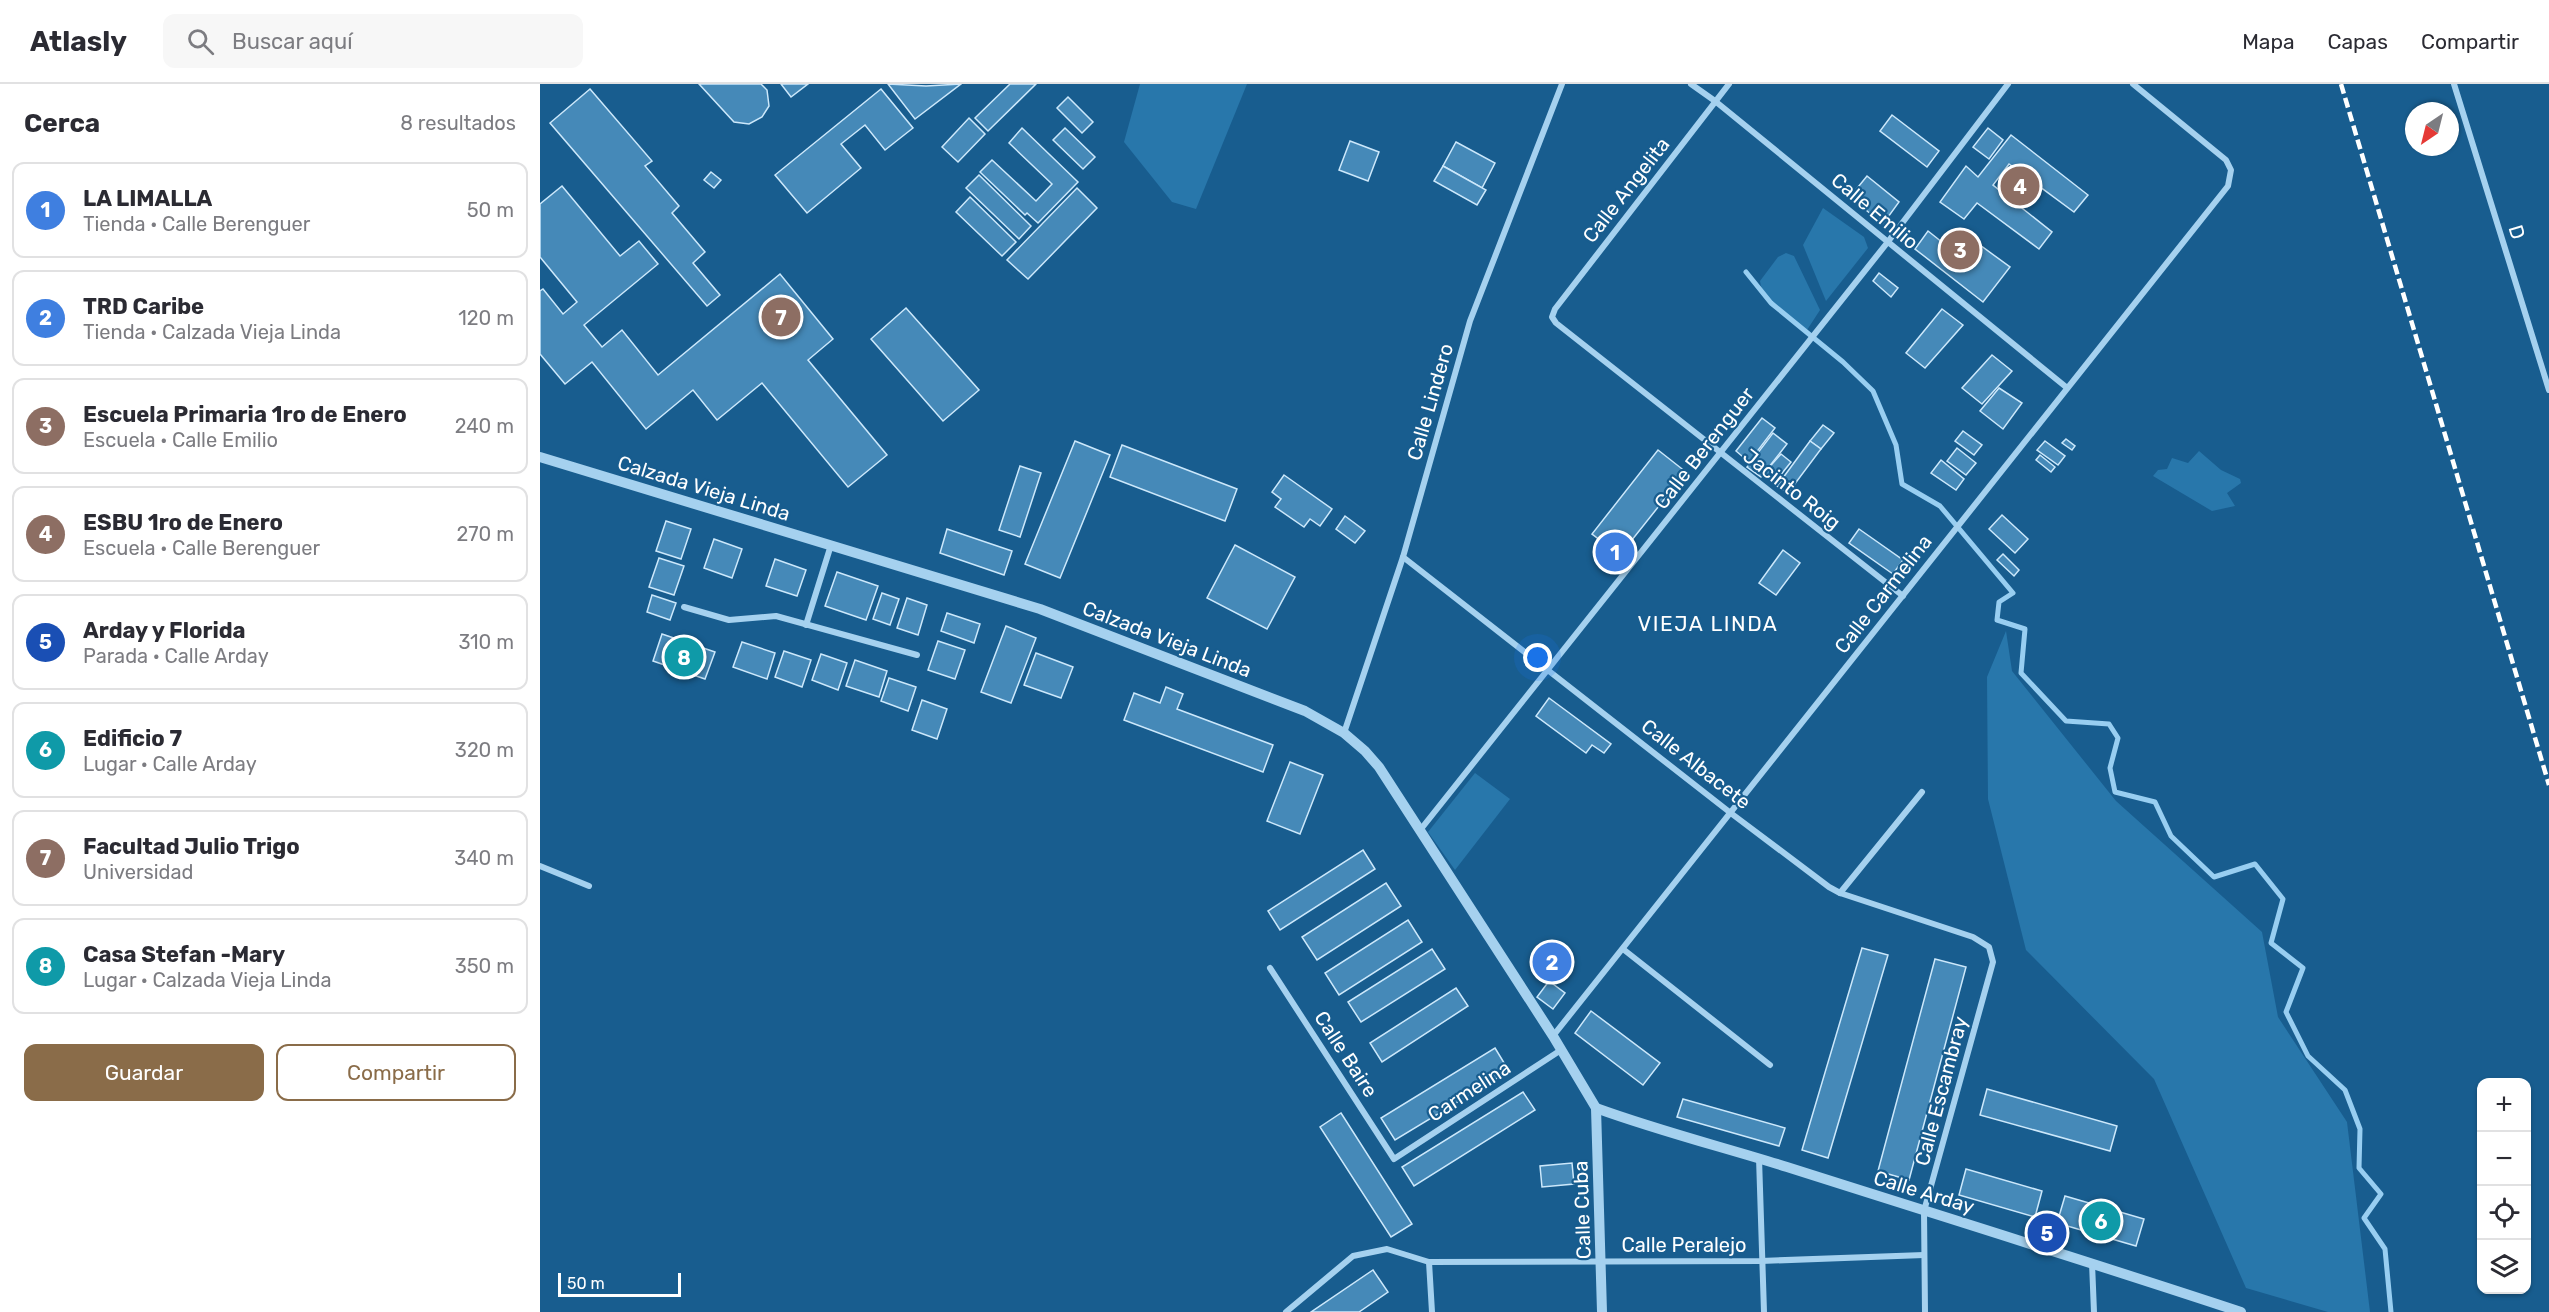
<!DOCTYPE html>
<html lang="es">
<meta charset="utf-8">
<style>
body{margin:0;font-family:Rubik,sans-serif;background:#f7f7f7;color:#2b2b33}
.controls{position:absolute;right:18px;bottom:18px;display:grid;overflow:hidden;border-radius:12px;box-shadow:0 2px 4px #0004}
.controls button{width:54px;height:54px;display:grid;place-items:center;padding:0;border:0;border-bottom:2px solid #e1e1e2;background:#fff;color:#2b2b33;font:30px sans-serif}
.compass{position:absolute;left:1865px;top:18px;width:54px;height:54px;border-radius:50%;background:#fff;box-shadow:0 2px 4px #0004;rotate:215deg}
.scale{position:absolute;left:18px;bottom:15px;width:123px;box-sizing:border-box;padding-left:6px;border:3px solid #fff;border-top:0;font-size:16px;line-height:21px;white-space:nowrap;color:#fff;-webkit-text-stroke:4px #185d8f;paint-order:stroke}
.you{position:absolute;left:998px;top:574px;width:21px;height:21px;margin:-15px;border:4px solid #fff;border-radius:50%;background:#1a73e8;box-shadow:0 0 0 9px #1a73e833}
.badge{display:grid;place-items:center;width:39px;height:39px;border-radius:50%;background:#8a6c49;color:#fff;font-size:20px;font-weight:700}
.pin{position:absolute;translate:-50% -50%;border:3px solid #fff;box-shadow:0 2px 6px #0006}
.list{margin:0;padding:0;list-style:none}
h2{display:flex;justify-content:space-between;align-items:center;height:78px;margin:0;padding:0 24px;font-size:26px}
h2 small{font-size:20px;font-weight:400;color:#7c7c81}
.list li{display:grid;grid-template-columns:39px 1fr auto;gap:18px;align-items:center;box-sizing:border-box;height:96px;margin:0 12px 12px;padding:0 12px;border:2px solid #e1e1e2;border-radius:12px}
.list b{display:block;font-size:22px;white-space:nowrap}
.list p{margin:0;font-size:20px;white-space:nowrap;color:#7c7c81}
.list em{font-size:20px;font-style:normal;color:#7c7c81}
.actions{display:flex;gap:12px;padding:18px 24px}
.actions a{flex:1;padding:14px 0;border:2px solid #8a6c49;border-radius:12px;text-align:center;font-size:21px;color:#8a6c49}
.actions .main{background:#8a6c49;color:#fff}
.icon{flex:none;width:33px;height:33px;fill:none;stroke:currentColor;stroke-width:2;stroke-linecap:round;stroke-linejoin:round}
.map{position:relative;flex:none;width:2009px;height:1228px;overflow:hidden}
header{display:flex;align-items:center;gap:36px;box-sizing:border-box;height:84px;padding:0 30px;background:#fff;border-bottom:2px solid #e1e1e2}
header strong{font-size:28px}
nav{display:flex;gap:33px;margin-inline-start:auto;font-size:21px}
.search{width:420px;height:54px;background:#f7f7f7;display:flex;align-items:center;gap:15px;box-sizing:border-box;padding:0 21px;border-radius:12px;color:#7c7c81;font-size:22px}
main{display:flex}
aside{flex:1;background:#fff}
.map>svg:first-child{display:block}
</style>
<header>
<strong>Atlasly</strong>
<div class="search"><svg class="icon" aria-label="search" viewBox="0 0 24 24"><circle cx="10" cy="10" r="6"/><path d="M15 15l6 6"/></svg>Buscar aquí</div>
<nav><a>Mapa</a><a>Capas</a><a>Compartir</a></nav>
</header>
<main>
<aside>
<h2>Cerca<small>8 resultados</small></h2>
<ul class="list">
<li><span class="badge" style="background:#3f7fe0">1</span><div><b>LA LIMALLA</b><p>Tienda · Calle Berenguer</p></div><em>50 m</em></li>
<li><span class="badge" style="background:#3f7fe0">2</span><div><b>TRD Caribe</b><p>Tienda · Calzada Vieja Linda</p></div><em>120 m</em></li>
<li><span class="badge" style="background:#8d6e63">3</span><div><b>Escuela Primaria 1ro de Enero</b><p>Escuela · Calle Emilio</p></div><em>240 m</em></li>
<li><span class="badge" style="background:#8d6e63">4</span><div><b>ESBU 1ro de Enero</b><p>Escuela · Calle Berenguer</p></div><em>270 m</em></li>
<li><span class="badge" style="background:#1a4fb4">5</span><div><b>Arday y Florida</b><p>Parada · Calle Arday</p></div><em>310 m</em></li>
<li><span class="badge" style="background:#0f9aa8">6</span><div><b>Edificio 7</b><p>Lugar · Calle Arday</p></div><em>320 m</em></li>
<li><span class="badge" style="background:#8d6e63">7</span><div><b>Facultad Julio Trigo</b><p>Universidad</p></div><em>340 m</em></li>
<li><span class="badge" style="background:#0f9aa8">8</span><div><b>Casa Stefan -Mary</b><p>Lugar · Calzada Vieja Linda</p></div><em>350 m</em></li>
</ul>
<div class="actions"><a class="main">Guardar</a><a>Compartir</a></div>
</aside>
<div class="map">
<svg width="2009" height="1228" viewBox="0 0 2009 1228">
<rect width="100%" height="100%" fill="#185d8f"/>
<!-- green -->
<g fill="#2877ab">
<polygon points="600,0 707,0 656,125 632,118 584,58"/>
<polygon points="1283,124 1324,153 1328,164 1286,217 1263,161"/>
<path d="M 1246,169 L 1254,172 L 1280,226 L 1267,246 C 1251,234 1222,218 1220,197 L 1238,173 Z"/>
<polygon points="1659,367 1681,386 1700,395 1701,399 1687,409 1695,422 1672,427 1613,392 1618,386 1627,385 1632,374 1648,379"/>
<polygon points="1466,547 1472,587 1576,717 1722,848 1738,933 1807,1038 1830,1228 1788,1228 1706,1204 1614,995 1486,866 1448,715 1447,593"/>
<polygon points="935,689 970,715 915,786 888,748"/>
</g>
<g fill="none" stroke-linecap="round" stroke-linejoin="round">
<!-- stream -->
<polyline stroke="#98cef1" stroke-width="5" points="1206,188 1231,219 1303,278 1333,307 1356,361 1362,400 1400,422 1473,509 1459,518 1457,536 1485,545 1481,589 1526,637 1569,640 1578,654 1570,684 1575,708 1615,718 1631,752 1674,793 1715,780 1743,815 1731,859 1763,884 1746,928 1768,972 1805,1006 1820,1045 1819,1084 1841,1110 1824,1134 1845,1165 1851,1228"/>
</g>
<!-- building -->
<g fill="#4589b8" stroke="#cce8fb" stroke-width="1.5">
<polygon points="159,0 221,0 227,6 229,22 222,33 209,40 194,38"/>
<polygon points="241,0 268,0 251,13"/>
<polygon points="348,0 386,2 421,0 375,35"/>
<polygon points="470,0 496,0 448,47 435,34"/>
<polygon points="50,5 112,77 105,82 139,122 132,129 165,168 153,179 180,211 167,222 10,39"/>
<polygon points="341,5 373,44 345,66 325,41 301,60 321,84 267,129 235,91"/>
<polygon points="528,13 553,38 542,49 517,24"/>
<polygon points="1352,31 1399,67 1387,83 1340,47"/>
<polygon points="429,34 445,50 418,78 402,63"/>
<polygon points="482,44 538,98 498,139 487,129 485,131 440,88 452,76 496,117 512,100 469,59"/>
<polygon points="525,44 555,73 543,85 513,56"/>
<polygon points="1448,44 1463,56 1449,75 1433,63"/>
<polygon points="1471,51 1548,111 1534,128 1469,80 1453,101 1512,148 1499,165 1437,119 1424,135 1400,118 1426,82 1438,93"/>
<polygon points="810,57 839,68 828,97 799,86"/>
<polygon points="916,58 955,79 942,104 903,82"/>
<polygon points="903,82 946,106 937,121 894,97"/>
<polygon points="171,88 181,96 174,104 164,96"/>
<polygon points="439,91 491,142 479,155 426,104"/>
<polygon points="1327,92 1359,118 1343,140 1310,113"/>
<polygon points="22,102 80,172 99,157 118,180 44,241 62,263 82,246 118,291 240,190 293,255 268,276 347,371 308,403 222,299 177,336 153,306 106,345 52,278 25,300 0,270 0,207 3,205 23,230 37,218 0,173 0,120"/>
<polygon points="537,104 557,124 488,195 467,176"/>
<polygon points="430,113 476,158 462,172 416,128"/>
<polygon points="1388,147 1417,170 1429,153 1470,183 1443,218 1375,165"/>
<polygon points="1339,189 1358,204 1351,213 1333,197"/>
<polygon points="366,224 439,306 403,337 331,255"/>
<polygon points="1402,225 1423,241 1385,284 1366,269"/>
<polygon points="1452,271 1472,287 1442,320 1422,304"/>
<polygon points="1459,304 1482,319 1463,345 1440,327"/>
<polygon points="1222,334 1235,344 1209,378 1196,367"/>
<polygon points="1283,341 1294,349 1281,365 1270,357"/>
<polygon points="1423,347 1442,361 1434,371 1415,357"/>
<polygon points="1233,349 1247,360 1221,393 1207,383"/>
<polygon points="1526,355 1535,362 1532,366 1522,359"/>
<polygon points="535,357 570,371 520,494 485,480"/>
<polygon points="1270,357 1281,365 1248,409 1237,402"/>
<polygon points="1505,357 1525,372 1518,381 1497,366"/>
<polygon points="582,361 697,405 685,437 570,393"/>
<polygon points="1417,364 1436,379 1426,391 1407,377"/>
<polygon points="1118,366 1146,388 1080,471 1052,450"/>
<polygon points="1241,370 1251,378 1235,398 1224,389"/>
<polygon points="1500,371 1515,383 1511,388 1496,376"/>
<polygon points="1401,376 1424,395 1416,406 1391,389"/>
<polygon points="480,382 501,389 480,453 459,446"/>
<polygon points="744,391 792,425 780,442 770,435 764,443 735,423 741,415 732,408"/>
<polygon points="1462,431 1488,455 1475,469 1449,445"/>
<polygon points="805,432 825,447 815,459 796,445"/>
<polygon points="126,437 151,445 141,475 116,467"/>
<polygon points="407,445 472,467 464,491 400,469"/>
<polygon points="1319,445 1363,476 1353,490 1309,459"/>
<polygon points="174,455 202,465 192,494 164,484"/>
<polygon points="695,461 755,493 727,545 667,514"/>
<polygon points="1243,466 1260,479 1236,511 1219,499"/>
<polygon points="1463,470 1479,486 1474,492 1457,476"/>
<polygon points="119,474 144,482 134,511 109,503"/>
<polygon points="235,475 266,486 257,512 226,502"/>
<polygon points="297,488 338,502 326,536 285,522"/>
<polygon points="342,509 359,515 350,541 333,535"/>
<polygon points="112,511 136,519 130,536 107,528"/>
<polygon points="367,514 387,521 378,551 357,544"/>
<polygon points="407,529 440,540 434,559 401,547"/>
<polygon points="466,542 496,554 471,619 441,608"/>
<polygon points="122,550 175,568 165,595 113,577"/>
<polygon points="398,557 425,566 415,595 388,586"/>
<polygon points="202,558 235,569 227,595 193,583"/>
<polygon points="244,567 271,576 262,603 235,593"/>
<polygon points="496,569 533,583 521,614 484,601"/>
<polygon points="281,570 307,579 298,606 272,596"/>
<polygon points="315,576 347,587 339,613 306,602"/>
<polygon points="349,594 376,603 368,627 341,617"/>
<polygon points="626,603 643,610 637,625 733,661 723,688 584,636 594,609 620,619"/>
<polygon points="1009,614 1071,660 1064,669 1052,661 1046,669 996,632"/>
<polygon points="382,616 407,625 397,655 372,646"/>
<polygon points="750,678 783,691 760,750 727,737"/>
<polygon points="823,766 835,785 740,846 728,827"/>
<polygon points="846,799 861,822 777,876 762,853"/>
<polygon points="868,836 882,858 799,911 785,889"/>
<polygon points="1009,863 1025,877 1014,892 997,878"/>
<polygon points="1322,864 1348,871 1288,1074 1262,1066"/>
<polygon points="892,865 905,885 821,938 808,918"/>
<polygon points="1395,875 1426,883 1369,1096 1338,1087"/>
<polygon points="1009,897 1025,909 1013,925 997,913"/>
<polygon points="916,904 928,922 842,978 830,959"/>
<polygon points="1051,927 1120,979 1103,1001 1035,949"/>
<polygon points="955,964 969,987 855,1056 841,1034"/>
<polygon points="1447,1005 1577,1042 1570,1067 1440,1031"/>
<polygon points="983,1008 995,1026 874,1102 862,1083"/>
<polygon points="1143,1015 1245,1044 1239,1062 1137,1033"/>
<polygon points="801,1029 872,1140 851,1153 780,1043"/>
<polygon points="1032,1079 1034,1100 1002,1103 1000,1082"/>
<polygon points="1426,1085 1502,1107 1495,1133 1419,1111"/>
<polygon points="1525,1112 1604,1135 1596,1162 1517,1139"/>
<polygon points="833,1186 848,1208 819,1228 771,1228"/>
</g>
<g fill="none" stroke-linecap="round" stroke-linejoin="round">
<!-- minor -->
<g stroke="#a5d1ef" stroke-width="6">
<polyline points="1151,0 1175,17 1526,303"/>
<polyline points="1189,0 1015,225 1012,233 1016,239 1363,512"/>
<polyline points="1914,0 2009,306"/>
<polyline points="863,473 1192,730 1289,803 1300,809 1433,853 1449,863 1453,878 1384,1127 1385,1228"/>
<polyline points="144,523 189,536 236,532 377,571"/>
<polyline points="266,541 291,461"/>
<polyline points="804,649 863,473 930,237 1022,0"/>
<polyline points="881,745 1347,159 1468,0"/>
<polyline points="0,782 49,802"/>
<polyline points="1300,809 1382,708"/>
<polyline points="1083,865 1230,981"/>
<polyline points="730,884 854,1075 1021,966"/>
<path d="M 1013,952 C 1239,670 1461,384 1688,102 L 1691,86 L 1686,76 L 1593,0"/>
<polyline points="1219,1074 1224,1228"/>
<polyline points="889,1178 892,1228"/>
<polyline points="1552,1179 1554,1228"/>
<polyline points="746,1228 813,1172 847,1165 889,1178 1221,1177 1384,1171"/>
</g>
<!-- tertiary -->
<g stroke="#a5d1ef" stroke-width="10">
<polyline points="0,373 500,525 765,627 804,649 825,667 839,683 1013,952 1056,1024 1062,1228"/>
<path d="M 1056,1024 C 1119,1047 1183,1063 1247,1083 C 1398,1131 1550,1178 1701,1228"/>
</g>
<!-- rail -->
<polyline stroke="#fff" stroke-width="4.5" stroke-dasharray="10 4.5" stroke-linecap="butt" points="1801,0 2009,701"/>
</g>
<g text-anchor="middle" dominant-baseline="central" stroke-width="4.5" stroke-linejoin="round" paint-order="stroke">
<!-- street labels -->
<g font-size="20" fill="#fff" stroke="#185d8f">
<text transform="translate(1086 106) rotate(-52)">Calle Angelita</text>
<text transform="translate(1335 127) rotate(40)">Calle Emilio</text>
<text transform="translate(1977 148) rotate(73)">D</text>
<text transform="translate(890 318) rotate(-74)">Calle Lindero</text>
<text transform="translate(1164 364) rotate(-52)">Calle Berenguer</text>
<text transform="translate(164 404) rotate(17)">Calzada Vieja Linda</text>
<text transform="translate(1252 405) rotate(38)">Jacinto Roig</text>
<text transform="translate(1343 510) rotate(-52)">Calle Carmelina</text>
<text transform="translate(627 555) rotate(21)">Calzada Vieja Linda</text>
<text transform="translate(1156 680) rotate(38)">Calle Albacete</text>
<text transform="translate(806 970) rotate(57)">Calle Baire</text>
<text transform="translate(929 1007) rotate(-33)">Carmelina</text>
<text transform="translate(1401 1007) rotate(-75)">Calle Escambray</text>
<text transform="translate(1384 1108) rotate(17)">Calle Arday</text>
<text transform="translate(1042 1126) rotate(-92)">Calle Cuba</text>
<text x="1144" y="1161">Calle Peralejo</text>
</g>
<!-- neighbourhood labels -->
<g font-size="21" letter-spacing="1.5" fill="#fff" stroke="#185d8f">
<text x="1168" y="539">VIEJA LINDA</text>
</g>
</g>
</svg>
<div class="controls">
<button>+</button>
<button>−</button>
<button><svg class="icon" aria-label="locate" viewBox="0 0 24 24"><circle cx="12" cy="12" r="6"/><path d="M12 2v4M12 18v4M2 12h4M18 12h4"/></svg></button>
<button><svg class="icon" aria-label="layers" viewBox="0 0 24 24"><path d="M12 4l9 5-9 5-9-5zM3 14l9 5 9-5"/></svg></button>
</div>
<svg class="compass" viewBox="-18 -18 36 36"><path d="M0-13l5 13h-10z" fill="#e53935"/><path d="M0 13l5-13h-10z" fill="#7c7c81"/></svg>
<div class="scale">50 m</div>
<div class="you"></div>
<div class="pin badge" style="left:1075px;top:468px;background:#3f7fe0">1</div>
<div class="pin badge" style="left:1012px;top:878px;background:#3f7fe0">2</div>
<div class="pin badge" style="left:1420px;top:166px;background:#8d6e63">3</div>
<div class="pin badge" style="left:1480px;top:102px;background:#8d6e63">4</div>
<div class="pin badge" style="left:1507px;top:1149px;background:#1a4fb4">5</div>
<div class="pin badge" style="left:1561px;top:1137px;background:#0f9aa8">6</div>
<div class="pin badge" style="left:241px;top:233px;background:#8d6e63">7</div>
<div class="pin badge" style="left:144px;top:573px;background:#0f9aa8">8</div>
</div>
</main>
